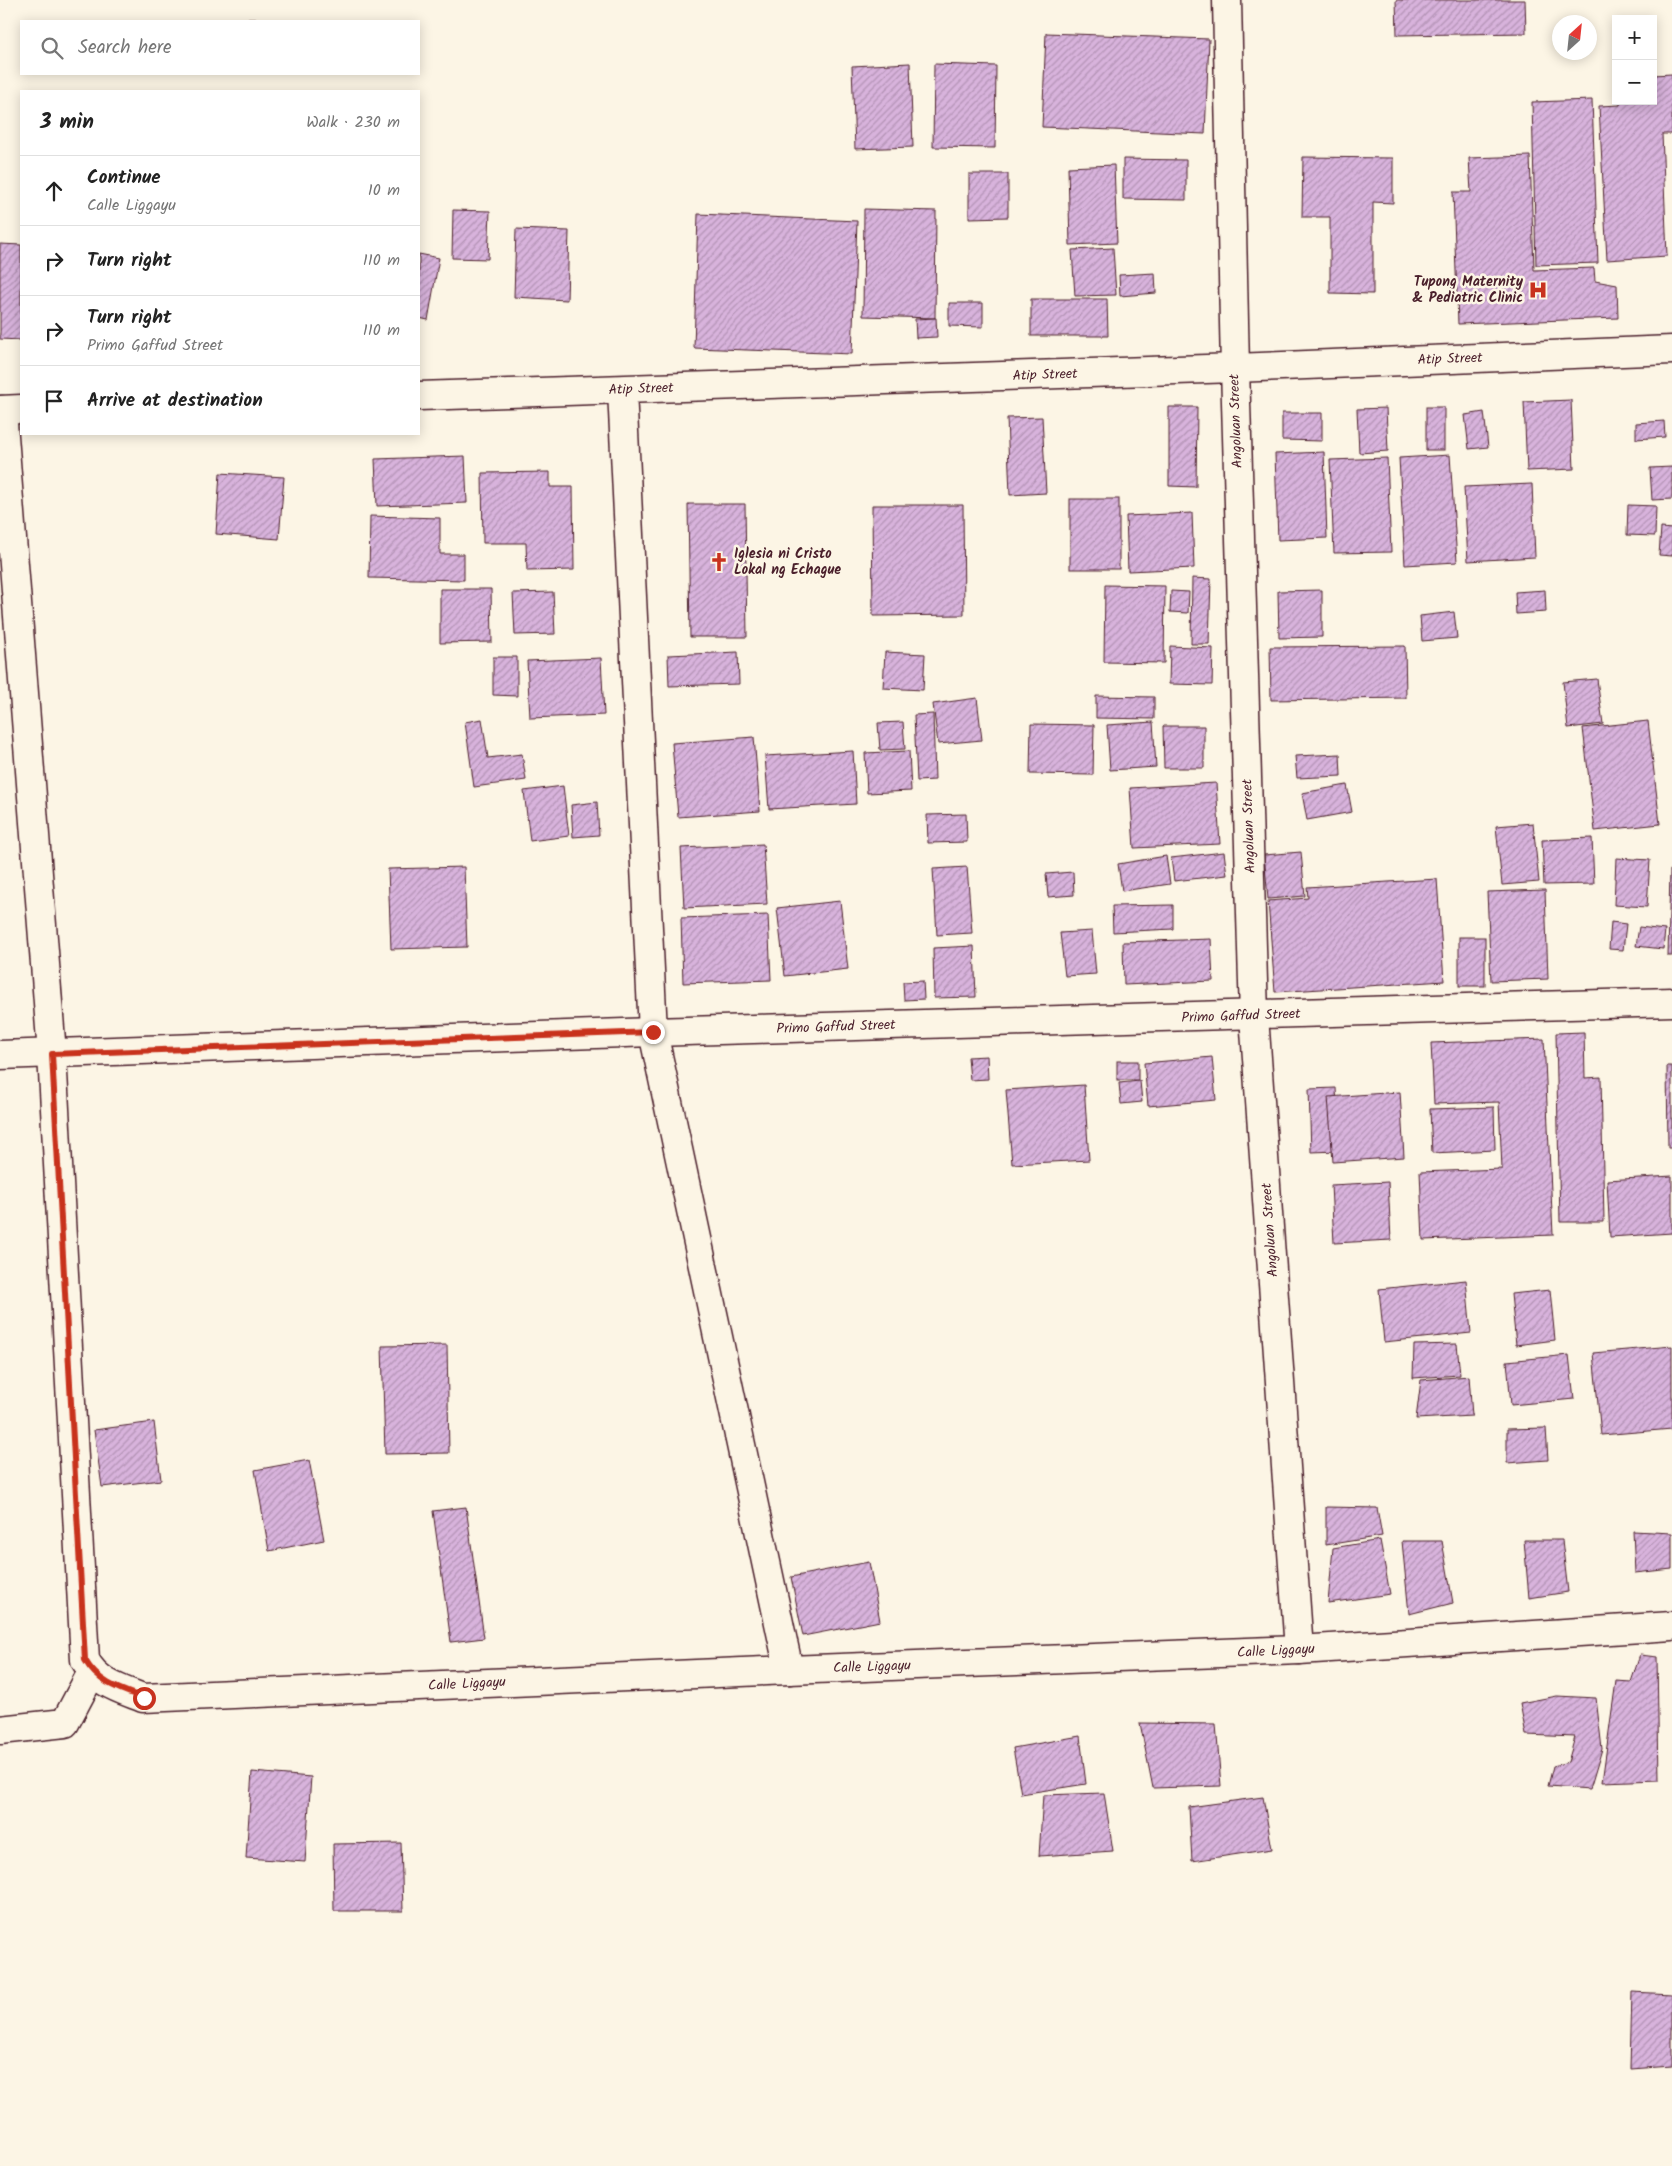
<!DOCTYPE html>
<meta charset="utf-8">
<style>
body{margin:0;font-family:Kalam,sans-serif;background:#f6f6f6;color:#222}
.controls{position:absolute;right:15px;top:15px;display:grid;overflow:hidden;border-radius:0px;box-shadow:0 2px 12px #0003}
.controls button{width:45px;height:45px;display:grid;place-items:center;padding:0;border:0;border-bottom:1px solid #e0e0e0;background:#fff;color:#222;font:25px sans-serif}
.compass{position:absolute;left:1552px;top:15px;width:45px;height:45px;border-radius:50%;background:#fff;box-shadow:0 2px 12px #0003;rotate:27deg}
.stop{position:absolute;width:15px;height:15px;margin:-11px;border:4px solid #c8321e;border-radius:50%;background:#fff}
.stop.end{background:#c8321e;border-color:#fff;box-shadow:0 1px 5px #0008}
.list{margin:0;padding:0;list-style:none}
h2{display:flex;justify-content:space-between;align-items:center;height:65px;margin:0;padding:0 20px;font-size:21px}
h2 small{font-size:16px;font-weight:400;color:#767676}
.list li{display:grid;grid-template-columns:32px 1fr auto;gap:15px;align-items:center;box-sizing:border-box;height:70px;padding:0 20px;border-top:1px solid #e0e0e0}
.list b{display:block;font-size:19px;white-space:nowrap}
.list p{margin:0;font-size:16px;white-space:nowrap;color:#767676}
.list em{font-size:16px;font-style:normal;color:#767676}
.icon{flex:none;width:28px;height:28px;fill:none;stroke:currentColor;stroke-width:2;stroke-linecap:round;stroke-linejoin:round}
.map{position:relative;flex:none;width:1672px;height:2166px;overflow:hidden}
.search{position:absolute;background:#fff;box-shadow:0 2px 12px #0003;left:20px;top:20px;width:400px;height:55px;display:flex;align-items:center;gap:12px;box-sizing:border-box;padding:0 18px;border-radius:0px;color:#767676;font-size:19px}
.panel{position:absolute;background:#fff;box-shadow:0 2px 12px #0003;left:20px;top:90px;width:400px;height:345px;border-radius:0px}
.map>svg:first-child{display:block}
</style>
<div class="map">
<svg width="1672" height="2166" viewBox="0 0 1672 2166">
<defs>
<pattern id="building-hatch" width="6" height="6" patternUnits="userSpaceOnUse" patternTransform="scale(1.25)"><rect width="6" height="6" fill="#d8b3dc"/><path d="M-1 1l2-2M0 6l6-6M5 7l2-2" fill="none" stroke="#b191b3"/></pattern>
</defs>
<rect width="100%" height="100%" fill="#fcf5e5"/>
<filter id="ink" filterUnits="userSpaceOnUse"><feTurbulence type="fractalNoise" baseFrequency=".02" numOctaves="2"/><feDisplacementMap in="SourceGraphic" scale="10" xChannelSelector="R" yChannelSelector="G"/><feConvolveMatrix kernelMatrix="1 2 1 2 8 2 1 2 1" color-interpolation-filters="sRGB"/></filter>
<g filter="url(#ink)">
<!-- building -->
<g fill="url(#building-hatch)" stroke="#4a1f2b">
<polygon points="1396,0 1525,0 1526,33 1397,35"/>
<rect x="243" y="19" width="24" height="2"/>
<polygon points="1046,33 1209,39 1205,134 1042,127"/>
<polygon points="910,63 913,147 855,149 852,66"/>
<polygon points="934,64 996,66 995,148 933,147"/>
<polygon points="1672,74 1672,134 1662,134 1667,256 1607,260 1599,106 1620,105 1620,101 1653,101 1653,75"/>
<polygon points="1592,100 1598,263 1536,265 1532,102"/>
<polygon points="1530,156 1534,270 1594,268 1595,281 1617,285 1618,318 1458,324 1453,192 1471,192 1469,158"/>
<polygon points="1303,157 1393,158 1393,203 1373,202 1373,294 1330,293 1330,217 1302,217"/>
<polygon points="1123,159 1186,160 1186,200 1123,199"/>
<polygon points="1114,165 1117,243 1070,245 1068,167"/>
<polygon points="969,174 1008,174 1008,217 969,218"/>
<polygon points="864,209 936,211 935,318 863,316"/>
<polygon points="453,210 490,211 488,259 452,258"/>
<polygon points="698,214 857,221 852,354 694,348"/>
<polygon points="516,229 569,231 567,300 514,297"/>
<polygon points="0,244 21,245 21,340 0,339"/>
<polygon points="1113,248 1116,295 1075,296 1072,250"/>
<polygon points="419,254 439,258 428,320 419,318"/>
<polygon points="1155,273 1156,293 1120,296 1119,275"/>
<polygon points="1031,299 1107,299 1108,336 1031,336"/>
<polygon points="949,303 983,303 983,327 949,326"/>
<polygon points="936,318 937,337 916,338 915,319"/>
<polygon points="1571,400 1574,469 1527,471 1524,402"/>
<polygon points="1169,407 1197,407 1196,487 1169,486"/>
<rect x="1426" y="407" width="18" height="43"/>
<polygon points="1386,408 1388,451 1359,453 1357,409"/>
<polygon points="1484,412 1488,447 1469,449 1465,415"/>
<polygon points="1282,413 1322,413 1322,441 1282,440"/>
<polygon points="1042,417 1046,493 1010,495 1007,418"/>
<polygon points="1664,421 1665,437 1636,439 1636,423"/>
<polygon points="1324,452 1327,538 1278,540 1275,454"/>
<polygon points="1450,455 1457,562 1405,565 1399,458"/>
<polygon points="465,456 467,503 377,506 375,459"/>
<polygon points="1387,458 1391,552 1334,553 1330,460"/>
<polygon points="1672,467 1672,499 1652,500 1650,468"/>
<polygon points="550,472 550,487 573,487 574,570 527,571 526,543 483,543 482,473"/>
<polygon points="220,473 284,477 279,539 216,534"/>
<polygon points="1532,484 1535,557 1468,561 1464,487"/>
<rect x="1070" y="499" width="49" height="70"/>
<polygon points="688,504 745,504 747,637 690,637"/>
<polygon points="872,505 963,505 964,615 873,616"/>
<polygon points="1628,505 1656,506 1655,536 1627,535"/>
<polygon points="1192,513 1194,568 1128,571 1126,516"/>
<polygon points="370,516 440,518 440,554 464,554 464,580 369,578"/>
<polygon points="1661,528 1672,529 1672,556 1659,555"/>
<polygon points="1192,578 1211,579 1209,644 1191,644"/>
<polygon points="1105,585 1165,586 1164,663 1104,662"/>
<polygon points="440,589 491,589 492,642 440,643"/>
<polygon points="1322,590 1322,637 1279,638 1278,591"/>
<polygon points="1545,590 1546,612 1516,614 1515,592"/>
<polygon points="1171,591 1189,592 1188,613 1170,612"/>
<polygon points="553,592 555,634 515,635 513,593"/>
<polygon points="1454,612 1457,638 1422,641 1420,616"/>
<polygon points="1170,646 1213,648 1212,685 1169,684"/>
<polygon points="1405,646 1406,698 1271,700 1270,647"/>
<polygon points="738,652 739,684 669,686 668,655"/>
<polygon points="885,652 925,654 923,690 883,688"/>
<polygon points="493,657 517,657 517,696 493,695"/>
<polygon points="601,658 604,715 530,718 527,661"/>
<polygon points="1597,679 1603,724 1568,728 1563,682"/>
<polygon points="1096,696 1154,697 1154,719 1096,718"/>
<polygon points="977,698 982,740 938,744 933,704"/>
<polygon points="933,714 935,780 917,781 914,715"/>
<polygon points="482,719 488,758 522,754 526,780 474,787 465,722"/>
<polygon points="1648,721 1660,824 1595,831 1583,728"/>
<polygon points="903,722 905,749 880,750 878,723"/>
<polygon points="1153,722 1156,767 1110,770 1107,725"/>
<polygon points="1031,724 1094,725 1093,775 1030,774"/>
<polygon points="1163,726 1204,726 1204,768 1164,768"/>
<polygon points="754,737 760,811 678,817 672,743"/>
<polygon points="853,751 856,804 769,809 765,756"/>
<polygon points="909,751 911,791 867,793 865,753"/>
<polygon points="1340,754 1341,776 1297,778 1295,756"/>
<polygon points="1216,783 1220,844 1134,848 1130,788"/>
<polygon points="1347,785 1352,812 1307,820 1302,793"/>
<polygon points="563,786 569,836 530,841 524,791"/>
<polygon points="597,802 599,835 573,837 571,805"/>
<polygon points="966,814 967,842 928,843 927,815"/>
<polygon points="1533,823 1539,882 1502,885 1496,826"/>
<polygon points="1592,838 1594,884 1544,885 1542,840"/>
<polygon points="763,844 767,904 684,908 681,848"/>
<polygon points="1224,852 1227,875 1174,881 1171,858"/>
<polygon points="1301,852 1305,896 1268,899 1264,855"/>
<polygon points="1166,856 1170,884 1122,891 1118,864"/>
<polygon points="1616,858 1650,860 1647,907 1614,905"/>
<polygon points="464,867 467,947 391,949 388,869"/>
<polygon points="967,867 972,933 937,935 933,869"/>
<polygon points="1670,870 1672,870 1672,956 1668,956"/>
<polygon points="1073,872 1074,895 1048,897 1046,874"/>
<polygon points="1437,879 1444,981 1275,992 1268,901 1308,898 1307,887"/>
<polygon points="1545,890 1548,979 1491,981 1487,892"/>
<polygon points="840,901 848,969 785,976 777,908"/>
<polygon points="1173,905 1173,929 1113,932 1112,906"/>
<polygon points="768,915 771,980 683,983 681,918"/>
<polygon points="1611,922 1626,924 1623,950 1609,949"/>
<polygon points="1639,927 1665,930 1663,949 1636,946"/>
<polygon points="1092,931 1096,974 1065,976 1060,933"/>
<rect x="1459" y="937" width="26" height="49"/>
<polygon points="1211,939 1213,981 1124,985 1123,942"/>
<polygon points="974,946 976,997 934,998 933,948"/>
<polygon points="923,981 924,999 904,1000 903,982"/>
<polygon points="1584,1032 1585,1078 1601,1077 1604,1222 1560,1222 1556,1033"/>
<polygon points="1544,1039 1553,1235 1423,1240 1420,1172 1502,1169 1499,1102 1434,1104 1431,1043"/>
<polygon points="987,1056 988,1079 970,1080 968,1057"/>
<polygon points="1212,1057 1216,1100 1148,1106 1144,1063"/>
<rect x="1117" y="1061" width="21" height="19"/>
<polygon points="1667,1066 1672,1066 1672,1148 1668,1148"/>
<polygon points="1140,1081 1142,1102 1121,1104 1119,1083"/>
<polygon points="1084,1085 1089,1160 1012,1164 1006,1090"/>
<polygon points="1336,1088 1339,1151 1311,1152 1309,1089"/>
<polygon points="1400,1092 1404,1157 1333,1162 1328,1097"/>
<polygon points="1494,1107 1495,1150 1432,1153 1430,1109"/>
<polygon points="1672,1176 1672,1233 1610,1237 1607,1180"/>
<polygon points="1388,1182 1391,1240 1334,1243 1331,1185"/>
<polygon points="1466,1280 1471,1333 1384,1342 1379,1289"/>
<polygon points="1550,1290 1555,1340 1516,1345 1511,1294"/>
<polygon points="1457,1344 1460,1375 1413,1378 1414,1345"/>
<polygon points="447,1345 449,1453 385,1454 382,1346"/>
<polygon points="1672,1346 1672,1429 1601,1435 1593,1353"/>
<polygon points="1569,1355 1574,1399 1511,1405 1507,1361"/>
<polygon points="1469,1376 1472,1416 1416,1419 1421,1380"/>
<polygon points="154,1422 161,1480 102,1487 94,1430"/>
<polygon points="1546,1428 1548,1460 1507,1463 1507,1429"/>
<polygon points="309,1460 324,1540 269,1551 255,1470"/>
<polygon points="466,1507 484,1638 451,1642 433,1511"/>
<polygon points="1326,1507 1377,1508 1382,1536 1326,1545"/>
<polygon points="1633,1531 1672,1533 1672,1569 1635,1573"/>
<polygon points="1380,1540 1390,1594 1328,1603 1333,1548"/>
<polygon points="1524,1540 1562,1540 1568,1592 1529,1598"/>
<polygon points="1402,1541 1442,1541 1453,1603 1409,1614"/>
<polygon points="869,1562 880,1621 803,1636 791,1577"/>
<polygon points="1640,1655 1657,1657 1659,1780 1602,1782 1616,1681 1631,1682"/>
<polygon points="1557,1696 1596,1698 1602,1749 1590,1789 1548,1786 1553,1766 1568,1762 1575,1737 1526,1735 1520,1703"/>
<polygon points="1140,1723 1216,1724 1221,1786 1153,1788"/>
<polygon points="1080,1736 1086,1784 1021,1794 1013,1748"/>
<polygon points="252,1772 311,1777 305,1862 246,1858"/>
<polygon points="1104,1793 1113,1851 1039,1856 1043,1795"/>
<polygon points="1263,1797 1272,1849 1192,1861 1189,1807"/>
<polygon points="401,1843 403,1911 334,1911 333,1844"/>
<polygon points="1632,1992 1672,1994 1672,2066 1630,2069"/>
</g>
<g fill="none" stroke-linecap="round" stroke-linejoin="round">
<!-- street casing -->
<g stroke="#4a1f2b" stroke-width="31">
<g id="street">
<polyline points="1227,0 1235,368 1254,1016 1299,1650"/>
<polyline points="622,390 653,1032 789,1670"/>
<path d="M 2,410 L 52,1054 L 85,1660 C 97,1683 120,1689 143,1698 L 789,1670 L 1299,1650 L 1672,1626"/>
<polyline points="0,1055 653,1032 1672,1002"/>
<polyline points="0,1730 65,1723 92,1672"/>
</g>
</g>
<!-- secondary casing -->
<g stroke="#4a1f2b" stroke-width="31">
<g id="secondary">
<polyline points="419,396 1235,368 1672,350"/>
<polyline points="0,410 21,409"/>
</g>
</g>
<!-- street -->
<use href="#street" stroke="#fcf5e5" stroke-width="28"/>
<!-- secondary -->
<use href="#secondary" stroke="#fcf5e5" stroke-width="28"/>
</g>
</g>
<g fill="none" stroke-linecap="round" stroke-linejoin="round" filter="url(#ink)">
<!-- route -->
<path stroke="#c8321e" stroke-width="6" d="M 144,1698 C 119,1689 98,1683 85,1660 L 52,1054 L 653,1032"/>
</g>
<!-- icons -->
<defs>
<g id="hospital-bare" transform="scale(1.5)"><path d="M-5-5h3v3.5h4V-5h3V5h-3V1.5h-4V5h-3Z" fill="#c8321e" stroke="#fcf5e5" stroke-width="2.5" paint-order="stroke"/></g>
<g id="church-bare" transform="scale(1.5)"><path d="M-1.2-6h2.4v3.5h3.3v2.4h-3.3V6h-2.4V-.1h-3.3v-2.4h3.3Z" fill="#c8321e" stroke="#fcf5e5" stroke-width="2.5" paint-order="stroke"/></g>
</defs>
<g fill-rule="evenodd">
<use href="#hospital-bare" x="1538" y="290"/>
<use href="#church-bare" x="719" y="562"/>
</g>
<g text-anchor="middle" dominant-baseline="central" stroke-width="5" stroke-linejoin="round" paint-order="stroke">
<!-- poi labels -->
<g font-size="14" font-weight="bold" fill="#4a1f2b" stroke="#fcf5e5" text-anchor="end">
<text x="1523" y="282">Tupong Maternity<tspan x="1523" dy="16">&amp; Pediatric Clinic</tspan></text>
<text x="734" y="554" text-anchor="start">Iglesia ni Cristo<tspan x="734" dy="16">Lokal ng Echague</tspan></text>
</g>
<!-- street labels -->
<g font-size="14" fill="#4a1f2b" stroke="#fcf5e5">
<text transform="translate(1450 359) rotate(-2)">Atip Street</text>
<text transform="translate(1045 375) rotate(-2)">Atip Street</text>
<text transform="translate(641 389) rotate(-2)">Atip Street</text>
<text transform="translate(1236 421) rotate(-92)">Angoluan Street</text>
<text transform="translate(1249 826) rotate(-92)">Angoluan Street</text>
<text transform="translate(1241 1016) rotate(-2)">Primo Gaffud Street</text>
<text transform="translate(836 1027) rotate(-2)">Primo Gaffud Street</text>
<text transform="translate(1270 1230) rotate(-94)">Angoluan Street</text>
<text transform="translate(1276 1651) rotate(-3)">Calle Liggayu</text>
<text transform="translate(872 1667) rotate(-2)">Calle Liggayu</text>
<text transform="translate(467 1684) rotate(-3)">Calle Liggayu</text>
</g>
</g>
</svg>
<div class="controls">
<button>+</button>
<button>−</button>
</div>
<svg class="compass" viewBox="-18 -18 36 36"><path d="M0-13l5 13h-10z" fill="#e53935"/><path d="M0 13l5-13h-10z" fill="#767676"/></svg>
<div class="stop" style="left:144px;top:1698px"></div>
<div class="stop end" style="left:653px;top:1032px"></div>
<div class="search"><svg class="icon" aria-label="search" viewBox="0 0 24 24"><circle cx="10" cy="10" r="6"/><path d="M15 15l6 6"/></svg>Search here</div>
<section class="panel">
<h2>3 min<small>Walk · 230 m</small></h2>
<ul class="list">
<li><svg class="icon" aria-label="ahead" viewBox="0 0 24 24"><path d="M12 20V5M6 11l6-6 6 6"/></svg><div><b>Continue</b><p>Calle Liggayu</p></div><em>10 m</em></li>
<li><svg class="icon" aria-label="right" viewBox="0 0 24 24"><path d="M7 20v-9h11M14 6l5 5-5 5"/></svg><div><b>Turn right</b></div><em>110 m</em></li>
<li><svg class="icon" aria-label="right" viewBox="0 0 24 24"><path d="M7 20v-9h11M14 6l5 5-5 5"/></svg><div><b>Turn right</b><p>Primo Gaffud Street</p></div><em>110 m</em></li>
<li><svg class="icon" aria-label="arrive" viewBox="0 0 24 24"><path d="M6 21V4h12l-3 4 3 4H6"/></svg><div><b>Arrive at destination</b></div></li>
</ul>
</section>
</div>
